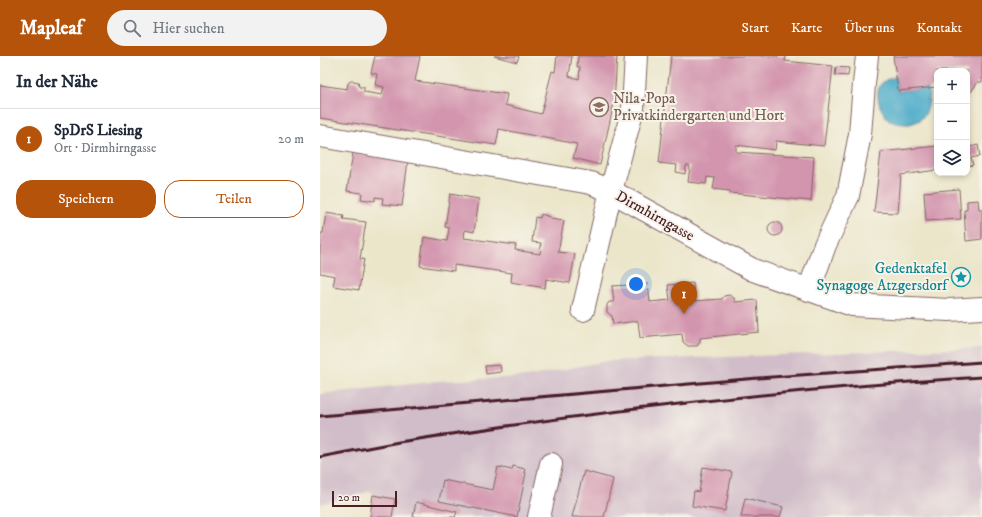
<!DOCTYPE html>
<html lang="de">
<meta charset="utf-8">
<style>
body{margin:0;font-family:"IM FELL DW Pica",serif;background:#f2f2f3;color:#1f2937}
.controls{position:absolute;right:12px;top:12px;display:grid;overflow:hidden;border-radius:8px;box-shadow:0 2px 6px #0003}
.controls button{width:36px;height:36px;display:grid;place-items:center;padding:0;border:0;border-bottom:1px solid #e0e1e3;background:#fff;color:#1f2937;font:20px sans-serif}
.scale{position:absolute;left:12px;bottom:10px;width:65px;box-sizing:border-box;padding-left:4px;border:2px solid #4a1f2b;border-top:0;font-size:11px;line-height:14px;white-space:nowrap;color:#4a1f2b;-webkit-text-stroke:3px #f7f3e8;paint-order:stroke}
.you{position:absolute;left:316px;top:228px;width:14px;height:14px;margin:-10px;border:3px solid #fff;border-radius:50%;background:#1a73e8;box-shadow:0 0 0 6px #1a73e833}
.badge{display:grid;place-items:center;width:26px;height:26px;border-radius:50%;background:#b45309;color:#fff;font-size:13px;font-weight:700}
.pin{position:absolute;translate:-50% -33px;filter:drop-shadow(0 1px 2px #0008)}
.pin::after{content:'';position:absolute;top:21px;width:14px;height:12px;background:inherit;clip-path:polygon(0 0,100% 0,50% 100%)}
.list{margin:0;padding:0;list-style:none}
h2{display:flex;justify-content:space-between;align-items:center;height:52px;margin:0;padding:0 16px;font-size:17px}
h2 small{font-size:13px;font-weight:400;color:#747a83}
.list li{display:grid;grid-template-columns:26px 1fr auto;gap:12px;align-items:center;box-sizing:border-box;height:60px;padding:0 16px;border-top:1px solid #e0e1e3}
.list b{display:block;font-size:15px;white-space:nowrap}
.list p{margin:0;font-size:13px;white-space:nowrap;color:#747a83}
.list em{font-size:13px;font-style:normal;color:#747a83}
.actions{display:flex;gap:8px;padding:12px 16px}
.actions a{flex:1;padding:9px 0;border:1px solid #b45309;border-radius:16px;text-align:center;font-size:14px;color:#b45309}
.actions .main{background:#b45309;color:#fff}
.icon{flex:none;width:22px;height:22px;fill:none;stroke:currentColor;stroke-width:2;stroke-linecap:round;stroke-linejoin:round}
.map{position:relative;flex:none;width:662px;height:461px;overflow:hidden}
header{display:flex;align-items:center;gap:24px;box-sizing:border-box;height:56px;padding:0 20px;background:#b45309;color:#fff}
header strong{font-size:19px}
nav{display:flex;gap:22px;margin-inline-start:auto;font-size:14px}
.search{width:280px;height:36px;background:#f2f2f3;display:flex;align-items:center;gap:10px;box-sizing:border-box;padding:0 14px;border-radius:22px;color:#747a83;font-size:15px}
main{display:flex}
aside{flex:1;background:#fff}
.map>svg:first-child{display:block}
</style>
<header>
<strong>Mapleaf</strong>
<div class="search"><svg class="icon" aria-label="search" viewBox="0 0 24 24"><circle cx="10" cy="10" r="6"/><path d="M15 15l6 6"/></svg>Hier suchen</div>
<nav><a>Start</a><a>Karte</a><a>Über uns</a><a>Kontakt</a></nav>
</header>
<main>
<aside>
<h2>In der Nähe<small></small></h2>
<ul class="list">
<li><span class="badge">1</span><div><b>SpDrS Liesing</b><p>Ort · Dirmhirngasse</p></div><em>20 m</em></li>
</ul>
<div class="actions"><a class="main">Speichern</a><a>Teilen</a></div>
</aside>
<div class="map">
<svg width="662" height="461" viewBox="0 0 662 461">
<rect width="100%" height="100%" fill="#f7f3e8"/>
<filter id="ink" filterUnits="userSpaceOnUse"><feTurbulence type="fractalNoise" baseFrequency=".025" numOctaves="2"/><feDisplacementMap in="SourceGraphic" scale="8" xChannelSelector="R" yChannelSelector="G"/><feConvolveMatrix kernelMatrix="1 2 1 2 8 2 1 2 1" color-interpolation-filters="sRGB"/></filter>
<filter id="wash" filterUnits="userSpaceOnUse"><feTurbulence type="fractalNoise" baseFrequency=".012" numOctaves="4" result="noise"/><feDisplacementMap in="SourceGraphic" scale="16" xChannelSelector="R" yChannelSelector="G"/><feGaussianBlur stdDeviation="0.9" result="paint"/><feColorMatrix in="noise" values="0 0 0 0 0 0 0 0 0 0 0 0 0 0 0 0 0 1.4 0 .05"/><feComposite in="paint" operator="in"/></filter>
<g filter="url(#wash)">
<rect width="100%" height="100%" fill="#ebe6ca"/>
<!-- industrial -->
<polygon fill="#d1bdc9" points="662,292 662,461 50,461 53,439 51,435 0,448 0,338 119,325 207,321 286,305"/>
<!-- water -->
<path fill="#4aaac9" stroke="#4a647a" d="M 576,21 L 578,35 L 608,32 C 611,48 608,65 589,68 C 583,68 576,68 571,65 C 566,62 562,55 560,50 C 555,34 558,24 576,21 Z"/>
<g id="blocks">
<!-- building -->
<g fill="#d395ae">
<polygon points="55,0 100,0 95,25 187,38 185,49 221,58 232,15 235,16 237,0 252,0 249,20 259,23 260,11 257,11 258,0 297,0 294,47 280,109 253,102 257,88 179,73 176,89 0,62 0,29 27,33 28,27 31,25 34,25 38,26 39,31 44,31 44,36 62,39 64,31 55,29 57,18 51,17"/>
<polygon points="174,0 199,0 197,6"/>
<polygon points="351,0 466,0 465,5 513,10 504,90 456,85 455,94 416,89 416,96 494,101 491,145 410,137 410,135 393,133 395,122 387,121 386,128 368,126 370,110 366,110 365,118 356,116 357,109 339,107"/>
<polygon points="573,0 662,0 662,26 658,26 647,41 647,15 617,15 617,31 578,35"/>
<polygon points="516,11 529,12 528,20 515,19"/>
<polygon points="647,86 649,86 650,91 658,89 660,100 651,102 653,109 647,110"/>
<polygon points="617,90 617,114 581,119 578,157 554,156 561,96"/>
<polygon points="33,97 88,105 82,150 62,148 63,142 55,141 55,145 41,143 42,137 27,135"/>
<polygon points="639,133 641,163 606,165 604,136"/>
<polygon points="130,138 159,143 154,176 145,174 144,182 196,189 195,194 220,198 221,187 212,186 215,161 220,162 221,158 230,161 231,163 244,165 238,196 255,198 250,227 226,223 225,232 191,226 192,217 134,209 134,215 100,210 104,181 127,185 129,172 125,171"/>
<polygon points="658,144 659,153 662,153 662,183 646,185 644,154 647,154 647,145"/>
<polygon points="6,157 24,160 23,163 46,166 40,203 44,203 39,234 13,230 15,220 0,217 0,186 1,177 3,177"/>
<circle cx="455" cy="173" r="7"/>
<polygon points="373,227 374,245 402,243 404,240 409,239 414,242 415,246 437,244 439,276 380,282 380,286 377,290 368,290 363,286 362,278 320,282 318,265 293,268 292,260 287,256 287,249 289,246 294,246 292,230 328,228 330,246 350,244 348,229"/>
<polygon points="180,309 181,316 166,318 165,310"/>
<polygon points="193,410 205,413 204,416 206,417 197,461 119,445 123,424 173,434 178,411 192,414"/>
<polygon points="383,411 412,416 405,455 372,450 374,435 379,436"/>
<polygon points="264,415 293,423 284,461 252,461"/>
<polygon points="53,439 75,443 72,461 50,461"/>
<polygon points="425,442 463,451 460,461 421,461"/>
<polygon points="96,446 137,456 135,461 93,461"/>
</g>
</g>
</g>
<g filter="url(#ink)">
<use href="#blocks" fill-opacity="0" stroke="#826563" stroke-width="1"/>
<g fill="none" stroke-linecap="round" stroke-linejoin="round">
<!-- minor casing -->
<g stroke="#826563" stroke-width="24">
<g id="minor">
<polyline points="0,80 271,127 291,135 433,214 532,249 629,254 662,252"/>
<polyline points="489,234 505,189 528,140 540,78 544,28 547,0"/>
<polyline points="263,254 291,135 313,52 316,0"/>
<polyline points="219,461 231,408"/>
</g>
</g>
<!-- minor -->
<use href="#minor" stroke="#fff" stroke-width="22"/>
<!-- rail -->
<g stroke="#4a1f2b" stroke-width="3">
<polyline points="0,360 438,322 662,306"/>
<path d="M 0,401 C 26,396 53,391 79,386 C 272,356 467,333 662,321"/>
</g>
</g>
</g>
<!-- icons -->
<defs>
<g id="school-ring" transform="scale(1)"><circle r="9.5" fill="#f7f3e8" stroke="#8d6e63" stroke-width="1.5"/><path d="M0-5L7-2L0 1L-7-2ZM-4 1L0 2.5L4 1V4Q0 6-4 4Z" fill="#8d6e63"/></g>
<g id="sight-ring" transform="scale(1)"><circle r="9.5" fill="#f7f3e8" stroke="#0f9aa8" stroke-width="1.5"/><path d="M0-6L1.8-2.2L6-1.7L2.9 1.2L3.7 5.4L0 3.3L-3.7 5.4L-2.9 1.2L-6-1.7L-1.8-2.2Z" fill="#0f9aa8"/></g>
</defs>
<g fill-rule="evenodd">
<use href="#school-ring" x="279" y="51"/>
<use href="#sight-ring" x="641" y="221"/>
</g>
<g text-anchor="middle" dominant-baseline="central" stroke-width="4" stroke-linejoin="round" paint-order="stroke">
<!-- education labels -->
<g font-size="15" fill="#785e54" stroke="#f7f3e8" text-anchor="start">
<text x="293" y="42">Nila-Popa<tspan x="293" dy="17">Privatkindergarten und Hort</tspan></text>
</g>
<!-- street labels -->
<g font-size="15" fill="#4a1f2b" stroke="#f7f3e8">
<text transform="translate(335 160) rotate(29)">Dirmhirngasse</text>
</g>
<!-- culture labels -->
<g font-size="15" fill="#0d838f" stroke="#f7f3e8" text-anchor="end">
<text x="627" y="212">Gedenktafel<tspan x="627" dy="17">Synagoge Atzgersdorf</tspan></text>
</g>
</g>
</svg>
<div class="controls">
<button>+</button>
<button>−</button>
<button><svg class="icon" aria-label="layers" viewBox="0 0 24 24"><path d="M12 4l9 5-9 5-9-5zM3 14l9 5 9-5"/></svg></button>
</div>
<div class="scale">20 m</div>
<div class="you"></div>
<div class="pin badge" style="left:364px;top:258px">1</div>
</div>
</main>
